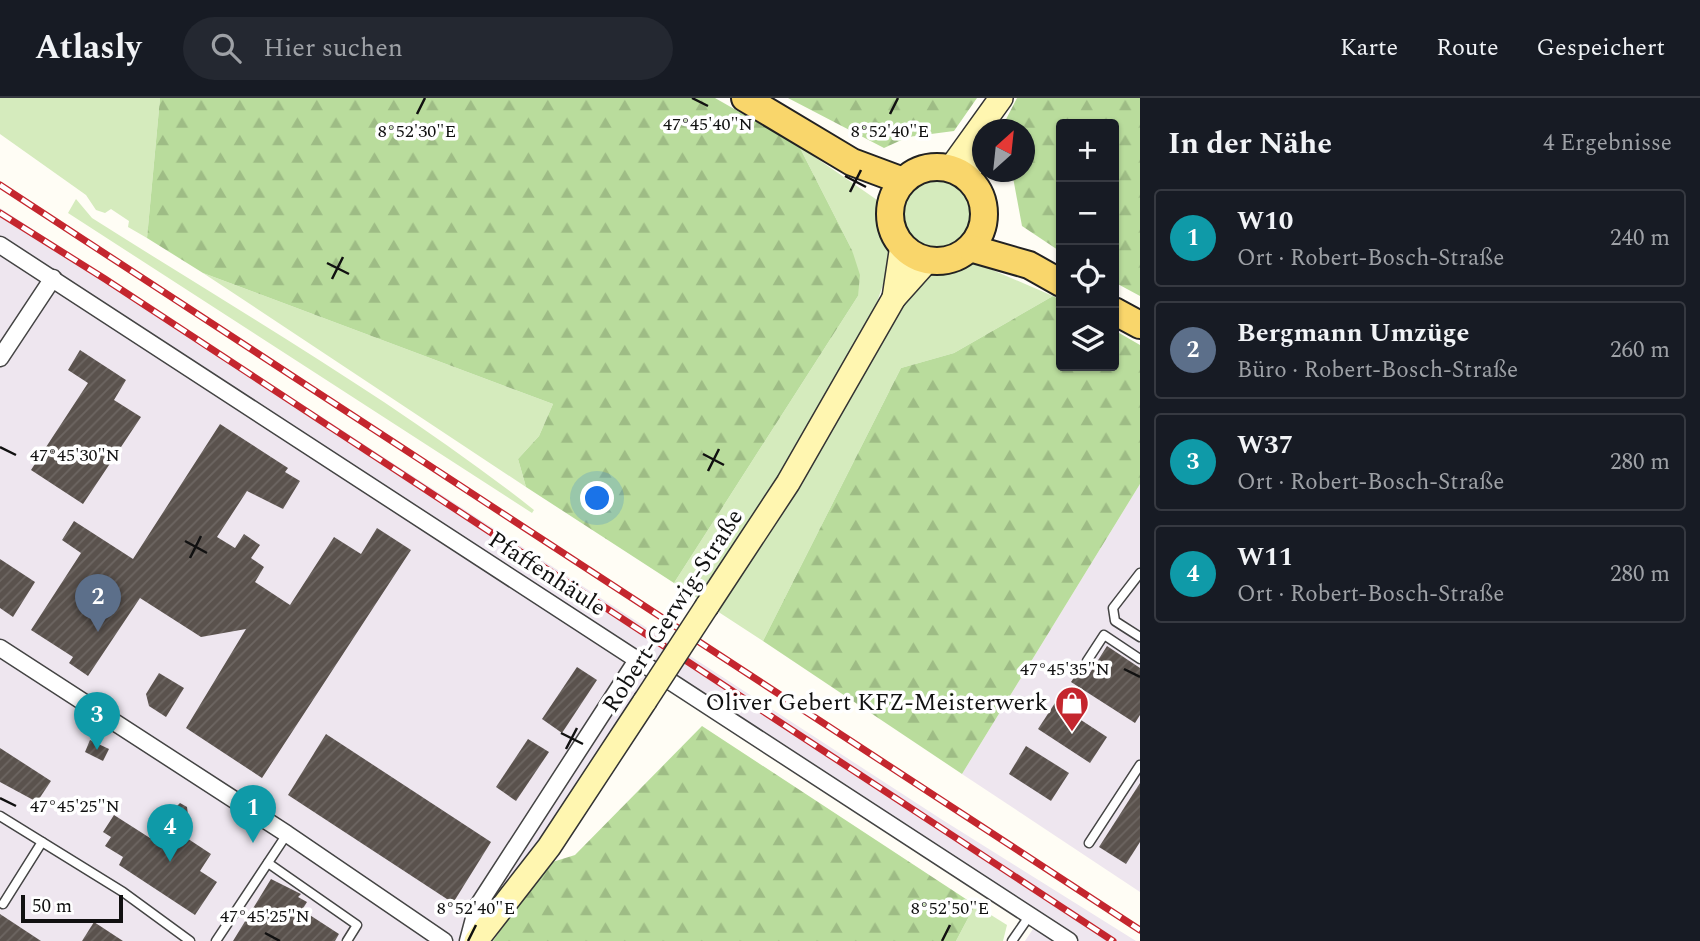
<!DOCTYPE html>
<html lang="de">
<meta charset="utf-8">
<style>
body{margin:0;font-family:Spectral,serif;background:#242831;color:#f1f3f6}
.controls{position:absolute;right:21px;top:21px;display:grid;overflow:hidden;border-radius:7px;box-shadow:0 2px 5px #0004}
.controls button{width:63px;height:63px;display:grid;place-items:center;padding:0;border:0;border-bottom:2px solid #363941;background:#171b24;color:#f1f3f6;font:35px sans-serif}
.compass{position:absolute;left:972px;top:21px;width:63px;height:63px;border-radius:50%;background:#171b24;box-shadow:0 2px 5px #0004;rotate:27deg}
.scale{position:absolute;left:21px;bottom:18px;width:102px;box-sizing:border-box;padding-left:7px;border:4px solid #111;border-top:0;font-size:19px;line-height:24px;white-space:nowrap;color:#111;-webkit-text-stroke:5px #fff;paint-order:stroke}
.you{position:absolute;left:598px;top:401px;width:24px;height:24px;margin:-18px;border:5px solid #fff;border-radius:50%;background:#1a73e8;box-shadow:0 0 0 10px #1a73e833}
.badge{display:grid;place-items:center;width:46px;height:46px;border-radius:50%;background:#0f766e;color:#fff;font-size:23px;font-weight:700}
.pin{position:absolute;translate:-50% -58px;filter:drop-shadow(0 2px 4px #0008)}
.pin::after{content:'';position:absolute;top:37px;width:24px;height:21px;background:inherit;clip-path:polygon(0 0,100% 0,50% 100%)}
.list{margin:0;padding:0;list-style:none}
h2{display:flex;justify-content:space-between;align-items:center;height:91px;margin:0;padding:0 28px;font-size:30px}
h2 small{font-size:23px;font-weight:400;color:#9ea1a6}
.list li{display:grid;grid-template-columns:46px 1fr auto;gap:21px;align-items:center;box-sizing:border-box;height:98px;margin:0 14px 14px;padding:0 14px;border:2px solid #363941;border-radius:7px}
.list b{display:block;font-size:26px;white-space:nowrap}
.list p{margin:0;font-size:23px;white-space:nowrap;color:#9ea1a6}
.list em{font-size:23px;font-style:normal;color:#9ea1a6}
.icon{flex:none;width:38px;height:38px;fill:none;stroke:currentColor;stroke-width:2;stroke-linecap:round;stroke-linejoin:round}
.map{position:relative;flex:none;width:1140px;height:843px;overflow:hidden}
header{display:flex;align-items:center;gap:42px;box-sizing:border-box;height:98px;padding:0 35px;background:#171b24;border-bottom:2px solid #363941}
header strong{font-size:33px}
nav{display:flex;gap:38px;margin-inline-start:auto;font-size:24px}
.search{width:490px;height:63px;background:#242831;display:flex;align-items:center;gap:18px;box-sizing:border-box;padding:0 24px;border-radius:38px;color:#9ea1a6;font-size:26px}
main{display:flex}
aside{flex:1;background:#171b24}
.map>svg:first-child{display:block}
</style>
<header>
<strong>Atlasly</strong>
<div class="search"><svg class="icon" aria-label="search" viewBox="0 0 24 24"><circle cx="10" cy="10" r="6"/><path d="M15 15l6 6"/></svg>Hier suchen</div>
<nav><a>Karte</a><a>Route</a><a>Gespeichert</a></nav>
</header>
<main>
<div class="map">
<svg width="1140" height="843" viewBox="0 0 1140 843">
<defs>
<pattern id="forest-firs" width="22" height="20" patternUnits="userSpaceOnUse" patternTransform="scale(1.75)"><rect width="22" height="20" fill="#b9dc9c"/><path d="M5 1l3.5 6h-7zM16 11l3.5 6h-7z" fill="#9ebc85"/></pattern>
<pattern id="building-hatch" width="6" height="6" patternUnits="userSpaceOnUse" patternTransform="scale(1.75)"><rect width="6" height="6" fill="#5a524d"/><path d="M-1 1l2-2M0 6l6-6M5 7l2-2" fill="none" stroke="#6d6662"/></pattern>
</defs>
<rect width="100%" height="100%" fill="#fffdf5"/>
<!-- industrial -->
<g fill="#eee6ef">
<polygon points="0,110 941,721 1136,843 1025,843 1043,816 655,574 476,843 0,843"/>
<polygon points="1140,386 1140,794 962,676"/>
</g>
<!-- grass -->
<g fill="#d5ebbd">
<polygon points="0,0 160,0 147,140 128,129 129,123 111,111 105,115 96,112 86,97 0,36"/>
<polygon points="799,48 880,104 892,160 874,213 907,199 929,176 974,164 1053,198 954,255 901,270 763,543 674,485 858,198 852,152"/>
<circle cx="935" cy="118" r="42"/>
<path d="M 76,101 L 92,120 C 240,214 396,303 534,412 L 532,415 L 68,115 Z"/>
<polygon points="203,175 553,306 539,338 518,361 526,389"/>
<polygon points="975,807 1007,827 1003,843 956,843"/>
</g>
<!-- forest -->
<g fill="url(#forest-firs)">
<polygon points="160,0 715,0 799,48 852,152 860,177 858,198 674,485 526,389 518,361 539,338 553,306 203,175 147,140"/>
<polygon points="788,0 977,0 954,33 908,39 884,50"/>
<polygon points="1017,0 1140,0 1140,198 1114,184 1114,26 1061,26 1061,154 1022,128 1012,74 1024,74 1024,32 1001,31"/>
<polygon points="1053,198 1061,202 1061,268 1114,268 1114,232 1140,247 1140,386 962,676 763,543 901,270 954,255"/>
<polygon points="702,628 975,807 956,843 493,843 546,766 575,757"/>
</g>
<!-- building -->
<g fill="url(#building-hatch)">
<polygon points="80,252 126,282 114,302 141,319 83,406 31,372 88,285 68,272"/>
<polygon points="220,326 288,370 285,374 300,383 283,411 247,393 217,439 235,450 244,436 260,447 251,460 264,469 255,484 290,507 334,439 361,456 377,430 411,452 262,680 186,630 246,531 201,539 140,500 88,578 69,565 73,559 31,532 81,455 62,442 74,423 133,461"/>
<polygon points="0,461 35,484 13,519 0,510"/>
<polygon points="1107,548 1140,570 1140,617 1135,625 1071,584 1079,572 1088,578"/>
<polygon points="577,569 597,582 562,635 542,621"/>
<polygon points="159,575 184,590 166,619 149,608 146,596"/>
<polygon points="1055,605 1107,639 1090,665 1038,631"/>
<polygon points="326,636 491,744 453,805 288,697"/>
<polygon points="528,641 549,654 516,703 496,689"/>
<polygon points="90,642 109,651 103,663 85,654"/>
<polygon points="1026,648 1069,675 1051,703 1009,676"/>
<polygon points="0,650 51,683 37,704 0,684"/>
<polygon points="1140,685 1140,744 1126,766 1099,749"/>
<polygon points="180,705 187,709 188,717 173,727 172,713"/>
<polygon points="114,717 150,740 161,723 211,756 200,773 217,784 195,817 119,767 123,759 105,748 111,739 103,734"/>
<polygon points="271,781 301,796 298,799 307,804 302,812 339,836 335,843 233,843"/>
<polygon points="0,816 41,843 0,843"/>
<polygon points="94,824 123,843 82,843"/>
</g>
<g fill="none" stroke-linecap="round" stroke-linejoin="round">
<!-- lane casing -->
<g stroke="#444" stroke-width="11">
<g id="lane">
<polyline points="1140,475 1113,510 1115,523 1140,539"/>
<polyline points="1087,563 1104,537 1140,561"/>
<polyline points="0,718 123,794 190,843"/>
<polyline points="1089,745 1140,667"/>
<polyline points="268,765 357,827 347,843"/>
<polyline points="3,806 42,744"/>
<polyline points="216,843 287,736"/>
<polyline points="1012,843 1030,817"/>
</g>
</g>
<!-- street casing -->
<g stroke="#444" stroke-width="19">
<g id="street">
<polyline points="0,147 1069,843"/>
<polyline points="0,260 53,180"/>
<polyline points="0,550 287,736 444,843"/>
<polyline points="468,843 477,809 637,562"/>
</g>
</g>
<!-- secondary casing -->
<g stroke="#333" stroke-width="26">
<g id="secondary">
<polyline points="950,71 1001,0"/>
<polyline points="966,79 977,57 979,34"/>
<polyline points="894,200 902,147"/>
<polyline points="707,508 788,385 894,200 928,162"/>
<polyline points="476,843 549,749 645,603"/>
</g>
</g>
<!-- primary casing -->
<g stroke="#222" stroke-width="30">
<g id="primary">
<polyline points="745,0 852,64 903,83"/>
<circle cx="937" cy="116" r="47"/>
<polyline points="970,150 1029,167 1061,185"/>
<polyline points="1114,213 1140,227"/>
</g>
</g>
<!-- lane -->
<use href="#lane" stroke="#fff" stroke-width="8"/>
<!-- street -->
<use href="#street" stroke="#fff" stroke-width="16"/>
<!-- secondary -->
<use href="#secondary" stroke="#fff6b0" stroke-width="23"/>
<!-- primary -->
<use href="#primary" stroke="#f9d66b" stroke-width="26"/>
<!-- rail casing -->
<g stroke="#c4262e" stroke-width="7">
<g id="rail">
<polyline points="0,87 1140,832"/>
<polyline points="0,115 105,181 1113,843"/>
</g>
</g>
<!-- rail -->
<use href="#rail" stroke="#fff" stroke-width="4.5" stroke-dasharray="13" stroke-linecap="butt"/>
<!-- secondary-bridge casing -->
<g stroke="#333" stroke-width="26" stroke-linecap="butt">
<polyline id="secondary-bridge" points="645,603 707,508"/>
</g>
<!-- secondary-bridge -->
<use href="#secondary-bridge" stroke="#fff6b0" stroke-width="23"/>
</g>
<!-- ticks -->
<path fill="none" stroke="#111" stroke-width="2.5" d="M 692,0 L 708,8M 417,16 L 425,0M 890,16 L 898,0M 845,78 L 866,89M 850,94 L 861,72M 327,165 L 349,176M 332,181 L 343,159M 0,349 L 16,357M 703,356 L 724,367M 708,373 L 719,351M 185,443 L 207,455M 190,460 L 201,438M 1124,571 L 1140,579M 561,635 L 583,646M 566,651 L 577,630M 0,700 L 16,708M 265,835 L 280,843M 468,843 L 476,827M 942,843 L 950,827"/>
<!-- icons -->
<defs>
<g id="shop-pin" transform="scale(1.75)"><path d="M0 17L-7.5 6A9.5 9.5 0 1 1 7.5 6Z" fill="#c4262e" stroke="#fff"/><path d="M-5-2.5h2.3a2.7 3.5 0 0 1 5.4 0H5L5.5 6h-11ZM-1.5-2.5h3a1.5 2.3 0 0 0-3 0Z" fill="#fff"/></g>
</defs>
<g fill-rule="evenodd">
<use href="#shop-pin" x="1072" y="605"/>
</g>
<g text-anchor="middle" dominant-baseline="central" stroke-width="7" stroke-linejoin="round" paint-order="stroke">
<!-- street labels -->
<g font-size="24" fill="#111" stroke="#fff">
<text transform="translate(547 476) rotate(33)">Pfaffenhäule</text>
<text transform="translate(673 513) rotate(-57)">Robert-Gerwig-Straße</text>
</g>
<!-- poi labels -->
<g font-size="24" fill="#111" stroke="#fff" text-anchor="end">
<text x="1048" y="605">Oliver Gebert KFZ-Meisterwerk</text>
</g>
</g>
<g font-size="18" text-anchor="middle" fill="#111" stroke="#fff" stroke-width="7" stroke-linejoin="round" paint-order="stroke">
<text x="708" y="32">47°45'40"N</text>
<text x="417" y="39">8°52'30"E</text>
<text x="890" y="39">8°52'40"E</text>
<text x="75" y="363">47°45'30"N</text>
<text x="1065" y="577">47°45'35"N</text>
<text x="75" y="714">47°45'25"N</text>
<text x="476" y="816">8°52'40"E</text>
<text x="950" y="816">8°52'50"E</text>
<text x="265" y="824">47°45'25"N</text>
</g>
</svg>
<div class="controls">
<button>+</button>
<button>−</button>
<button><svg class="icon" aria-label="locate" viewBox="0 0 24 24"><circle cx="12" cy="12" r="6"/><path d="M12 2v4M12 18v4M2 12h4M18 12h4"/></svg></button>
<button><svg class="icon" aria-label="layers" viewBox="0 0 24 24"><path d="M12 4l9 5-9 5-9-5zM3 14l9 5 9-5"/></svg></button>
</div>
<svg class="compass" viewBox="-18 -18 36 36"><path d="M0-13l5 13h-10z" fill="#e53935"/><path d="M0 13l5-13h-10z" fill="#9ea1a6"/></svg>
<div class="scale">50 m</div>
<div class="you"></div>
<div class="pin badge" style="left:253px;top:745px;background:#0f9aa8">1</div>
<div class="pin badge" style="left:98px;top:534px;background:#5c6f8a">2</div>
<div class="pin badge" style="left:97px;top:652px;background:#0f9aa8">3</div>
<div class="pin badge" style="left:170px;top:764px;background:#0f9aa8">4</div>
</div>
<aside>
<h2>In der Nähe<small>4 Ergebnisse</small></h2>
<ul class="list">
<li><span class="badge" style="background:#0f9aa8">1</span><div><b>W10</b><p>Ort · Robert-Bosch-Straße</p></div><em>240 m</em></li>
<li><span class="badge" style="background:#5c6f8a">2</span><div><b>Bergmann Umzüge</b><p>Büro · Robert-Bosch-Straße</p></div><em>260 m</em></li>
<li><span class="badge" style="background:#0f9aa8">3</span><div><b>W37</b><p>Ort · Robert-Bosch-Straße</p></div><em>280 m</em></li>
<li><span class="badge" style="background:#0f9aa8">4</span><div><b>W11</b><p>Ort · Robert-Bosch-Straße</p></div><em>280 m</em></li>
</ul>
</aside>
</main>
